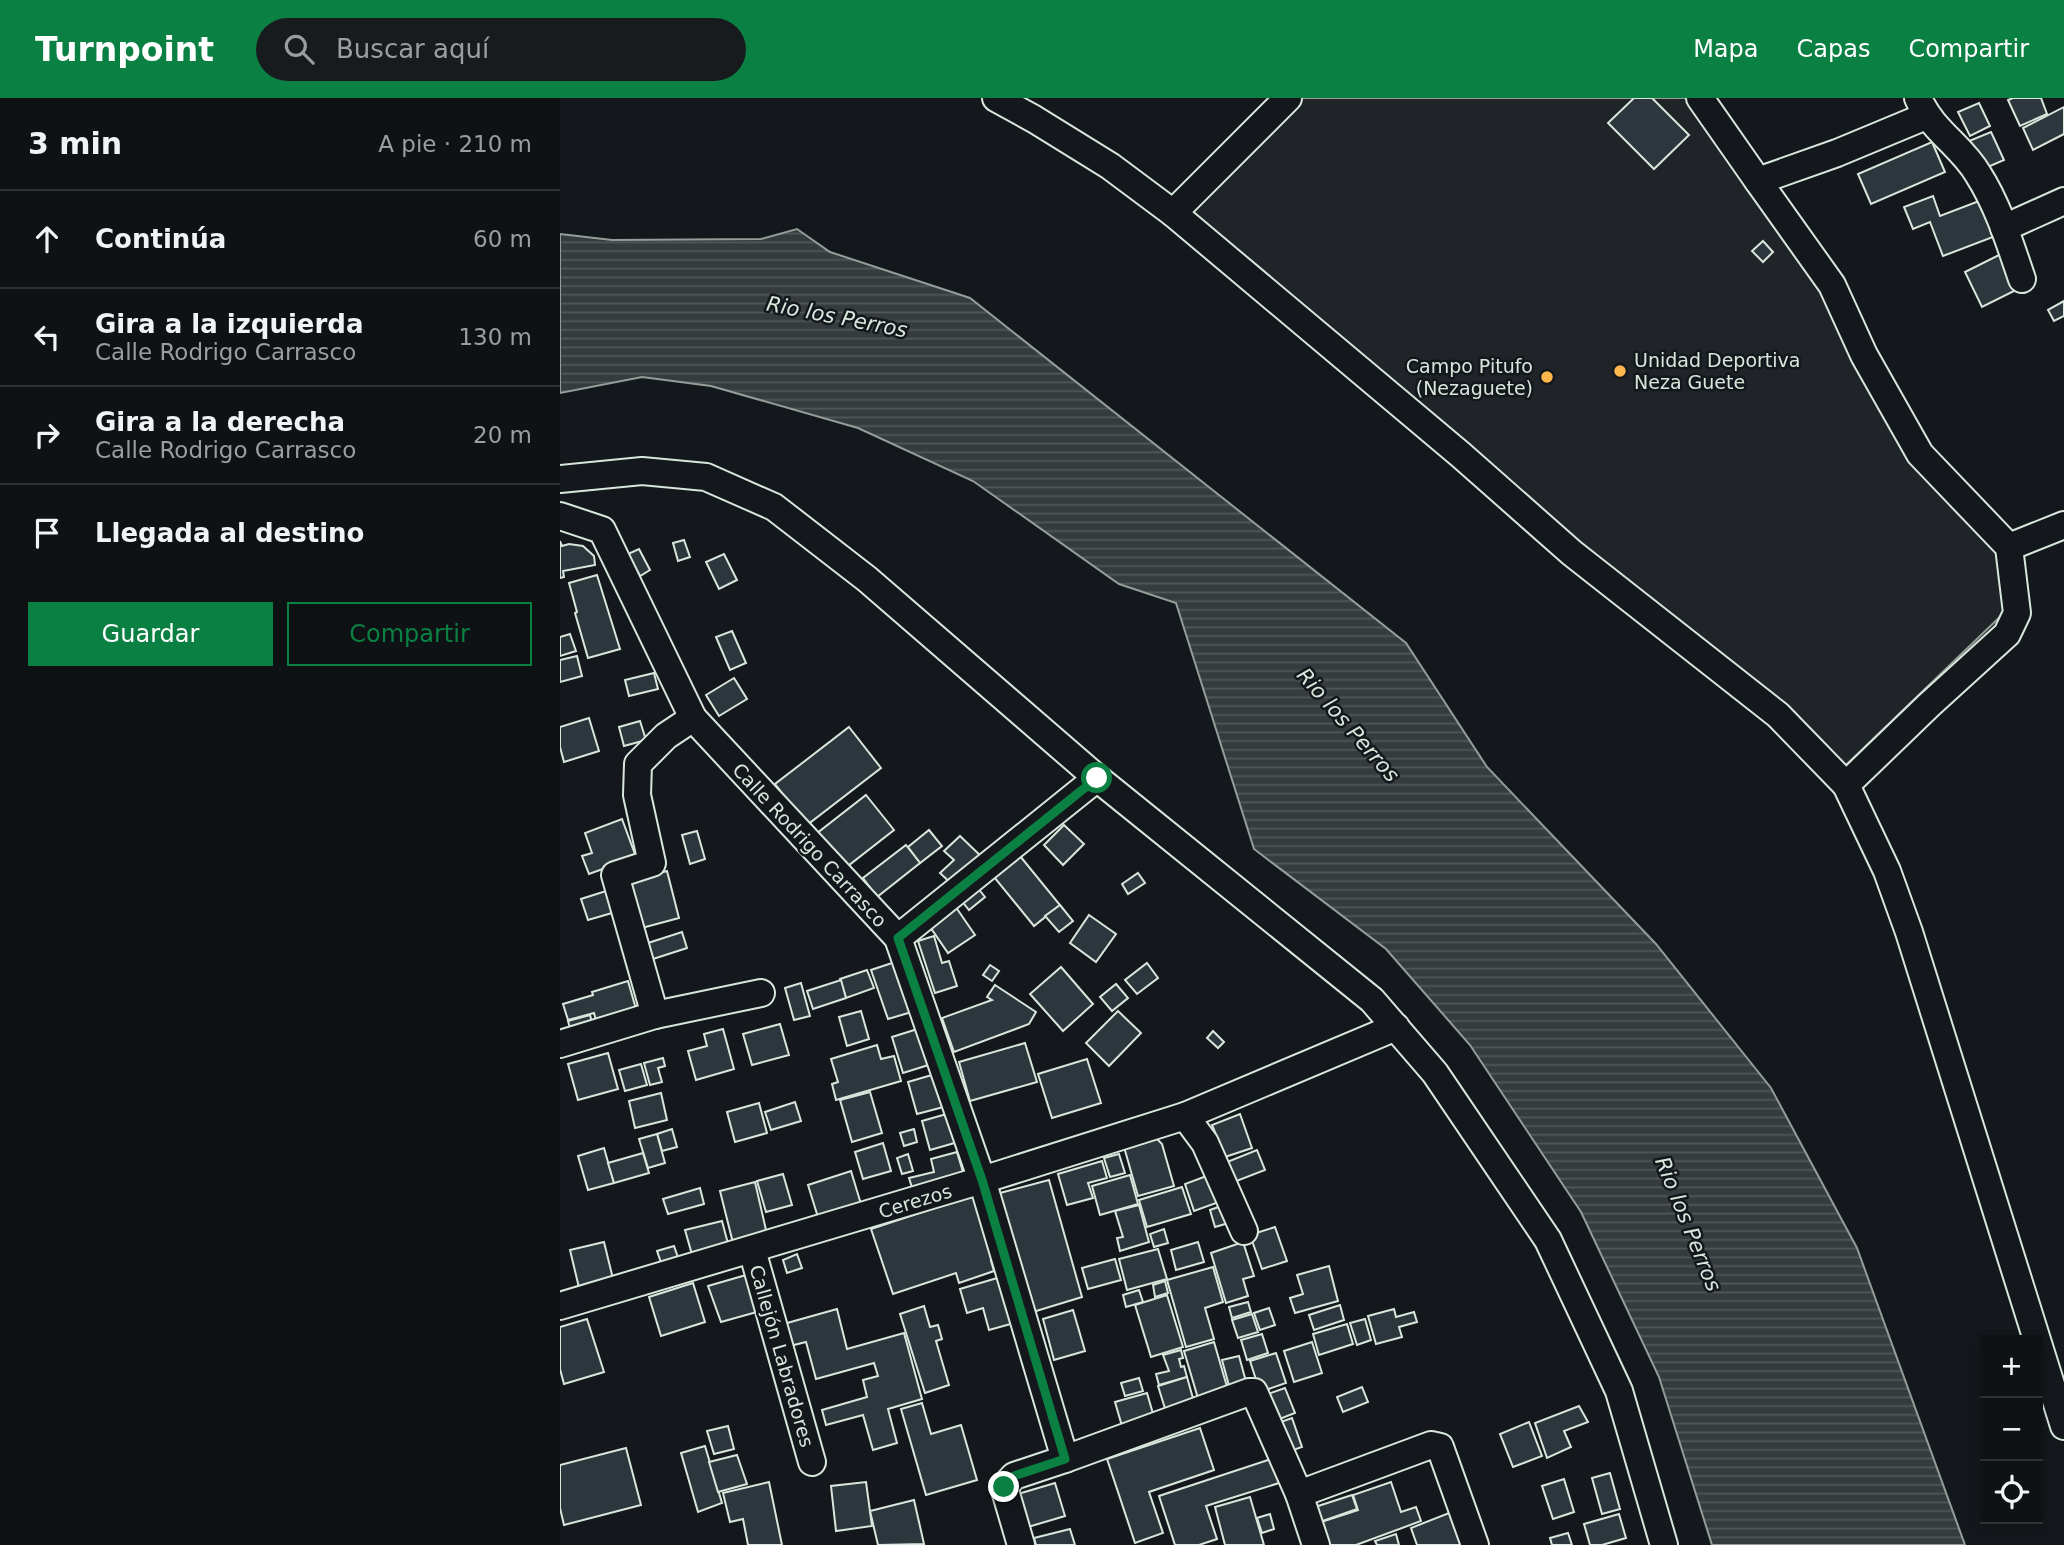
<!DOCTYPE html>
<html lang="es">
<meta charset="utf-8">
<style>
body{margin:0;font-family:"DejaVu Sans",sans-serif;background:#181b1e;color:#f1f3f6}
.controls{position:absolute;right:21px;bottom:21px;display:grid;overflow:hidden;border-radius:0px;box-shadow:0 4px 10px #0003}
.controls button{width:63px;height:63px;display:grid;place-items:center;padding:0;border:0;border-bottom:2px solid #2f3234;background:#0f1215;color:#f1f3f6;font:35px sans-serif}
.stop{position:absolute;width:21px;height:21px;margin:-16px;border:5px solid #0b8043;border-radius:50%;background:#fff}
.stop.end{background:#0b8043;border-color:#fff;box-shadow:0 2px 7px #0008}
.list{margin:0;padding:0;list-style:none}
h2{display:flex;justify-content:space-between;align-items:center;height:91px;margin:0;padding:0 28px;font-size:30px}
h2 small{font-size:23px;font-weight:400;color:#9b9ea0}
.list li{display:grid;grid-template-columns:46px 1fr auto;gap:21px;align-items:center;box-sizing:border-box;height:98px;padding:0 28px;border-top:2px solid #2f3234}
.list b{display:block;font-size:26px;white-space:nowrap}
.list p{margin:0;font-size:23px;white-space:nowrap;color:#9b9ea0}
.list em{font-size:23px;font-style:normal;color:#9b9ea0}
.actions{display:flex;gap:14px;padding:21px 28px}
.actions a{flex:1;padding:16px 0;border:2px solid #0b8043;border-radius:0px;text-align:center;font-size:24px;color:#0b8043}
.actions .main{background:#0b8043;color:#fff}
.icon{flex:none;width:38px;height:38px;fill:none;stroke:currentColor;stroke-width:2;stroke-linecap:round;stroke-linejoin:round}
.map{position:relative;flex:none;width:1504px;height:1447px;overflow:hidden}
header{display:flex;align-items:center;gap:42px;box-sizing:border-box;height:98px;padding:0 35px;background:#0b8043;color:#fff}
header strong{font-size:33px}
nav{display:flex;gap:38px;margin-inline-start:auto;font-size:24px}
.search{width:490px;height:63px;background:#181b1e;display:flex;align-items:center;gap:18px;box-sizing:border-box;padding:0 24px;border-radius:38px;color:#9b9ea0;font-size:26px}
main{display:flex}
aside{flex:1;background:#0f1215}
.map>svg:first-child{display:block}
</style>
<header>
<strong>Turnpoint</strong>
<div class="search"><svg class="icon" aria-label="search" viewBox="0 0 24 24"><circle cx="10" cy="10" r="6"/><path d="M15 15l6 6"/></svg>Buscar aquí</div>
<nav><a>Mapa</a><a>Capas</a><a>Compartir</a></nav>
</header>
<main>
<aside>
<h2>3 min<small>A pie · 210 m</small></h2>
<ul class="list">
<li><svg class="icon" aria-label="ahead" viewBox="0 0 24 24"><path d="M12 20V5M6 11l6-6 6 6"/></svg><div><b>Continúa</b></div><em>60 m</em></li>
<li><svg class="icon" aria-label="left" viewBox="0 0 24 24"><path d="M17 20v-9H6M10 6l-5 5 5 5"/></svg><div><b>Gira a la izquierda</b><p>Calle Rodrigo Carrasco</p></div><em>130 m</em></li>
<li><svg class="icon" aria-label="right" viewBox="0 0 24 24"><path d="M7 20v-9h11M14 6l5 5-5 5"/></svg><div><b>Gira a la derecha</b><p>Calle Rodrigo Carrasco</p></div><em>20 m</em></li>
<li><svg class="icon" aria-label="arrive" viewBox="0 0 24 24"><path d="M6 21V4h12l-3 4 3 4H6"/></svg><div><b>Llegada al destino</b></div></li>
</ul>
<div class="actions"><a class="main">Guardar</a><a>Compartir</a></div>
</aside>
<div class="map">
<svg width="1504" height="1447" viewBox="0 0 1504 1447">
<defs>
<pattern id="water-rules" width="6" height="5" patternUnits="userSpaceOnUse" patternTransform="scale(1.75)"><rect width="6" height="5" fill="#363b3e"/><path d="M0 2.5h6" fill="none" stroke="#525759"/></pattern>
</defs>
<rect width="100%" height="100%" fill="#14181c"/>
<!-- pitch -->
<polygon fill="#202428" stroke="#939e99" stroke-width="2" points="739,0 1132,0 1440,454 1446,513 1285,668 624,115"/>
<!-- water -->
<polygon fill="url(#water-rules)" stroke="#939e99" stroke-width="2" points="237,131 270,154 410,200 846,545 927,669 1096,846 1211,990 1297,1150 1405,1447 1152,1447 1099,1279 1021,1114 910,947 826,851 694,751 616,505 559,486 413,383 298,330 151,288 82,279 0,295 0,136 52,142 201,141"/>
<!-- building -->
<g fill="#2c363c" stroke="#d8e6dc" stroke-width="2">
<polygon points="1074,0 1092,0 1129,37 1094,71 1048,25"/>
<polygon points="1453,0 1481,0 1487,16 1460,28 1448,2"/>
<polygon points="1419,5 1430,28 1410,38 1398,14"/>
<polygon points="1504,9 1504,36 1473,52 1463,30"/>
<polygon points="1431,34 1444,62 1421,72 1409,43"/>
<polygon points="1372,44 1385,74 1311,106 1298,76"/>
<polygon points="1373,98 1380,118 1419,103 1433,139 1383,158 1370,124 1353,131 1344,109"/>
<polygon points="1203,143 1213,154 1203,164 1192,153"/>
<polygon points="1441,156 1458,191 1422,209 1405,174"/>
<polygon points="1504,203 1504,218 1494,223 1488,212"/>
<polygon points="124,442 130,459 118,463 113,445"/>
<polygon points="0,443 2,448 9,446 23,448 34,458 35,467 3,473 4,479 0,480"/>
<polygon points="79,451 90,472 80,478 68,456"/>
<polygon points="164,456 177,482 159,491 146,464"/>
<polygon points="37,477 60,551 28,560 15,515 17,514 9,485"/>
<polygon points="172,533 186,565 170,572 156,539"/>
<polygon points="10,536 16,553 0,558 0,539"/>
<polygon points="17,558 22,578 0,584 0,562"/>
<polygon points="94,575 98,591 69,598 65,582"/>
<polygon points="174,580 187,601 159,618 146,597"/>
<polygon points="29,620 39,653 4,664 0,649 0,629"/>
<polygon points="80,623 86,642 64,648 59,629"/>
<polygon points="289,629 321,670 247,727 215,686"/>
<polygon points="306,697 334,732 284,771 256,736"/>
<polygon points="62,721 76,759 29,776 22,758 32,755 25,735"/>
<polygon points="504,727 524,746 503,767 484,747"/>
<polygon points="369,732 382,748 360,765 348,749"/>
<polygon points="137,733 145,761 130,766 122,737"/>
<polygon points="400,738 425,762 396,790 380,775 394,762 384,753"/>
<polygon points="346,747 360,765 317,799 303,780"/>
<polygon points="460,758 500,807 474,828 434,779"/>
<polygon points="107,773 119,820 78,831 65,784"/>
<polygon points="578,775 585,785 568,796 562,786"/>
<polygon points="417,789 425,799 409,812 401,802"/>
<polygon points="46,793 52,815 28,822 21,801"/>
<polygon points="393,805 415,837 388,855 366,823"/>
<polygon points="500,807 513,823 499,834 485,818"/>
<polygon points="529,817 556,836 536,864 510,845"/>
<polygon points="122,834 127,850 90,862 85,846"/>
<polygon points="374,838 382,865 389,863 397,888 375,895 358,843"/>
<polygon points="338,863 355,913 328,921 311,872"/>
<polygon points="587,865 598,880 577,896 565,882"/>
<polygon points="430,867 439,873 432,883 423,877"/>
<polygon points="501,869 533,906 503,933 470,896"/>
<polygon points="307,872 314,890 286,900 280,881"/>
<polygon points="281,882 286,900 253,911 247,893"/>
<polygon points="68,883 76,911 39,933 34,915 8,922 3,906 33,897 32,894"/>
<polygon points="241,885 250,918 234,922 225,890"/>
<polygon points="556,886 568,900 552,913 540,899"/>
<polygon points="435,887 476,914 469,926 394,954 382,920 432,902 427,899"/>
<polygon points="301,913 309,941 287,948 279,919"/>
<polygon points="558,913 581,935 549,968 526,945"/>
<polygon points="30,917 35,935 13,941 8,923"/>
<polygon points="220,926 229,957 192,967 183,936"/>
<polygon points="367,928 378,964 343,975 332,939"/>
<polygon points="163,931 174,971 136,982 128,953 147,948 144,936"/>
<polygon points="653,933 664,944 658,950 647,940"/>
<polygon points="465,945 477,984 410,1003 399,964"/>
<polygon points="317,947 321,961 334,958 341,983 276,1002 272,986 278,984 271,961"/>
<polygon points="48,955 58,991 18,1002 8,966"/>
<polygon points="103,960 105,968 98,970 102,984 90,987 84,965"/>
<polygon points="527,961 541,1005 492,1020 478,976"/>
<polygon points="81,966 87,987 65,993 59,972"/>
<polygon points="382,974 391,1007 357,1016 348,984"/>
<polygon points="310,994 322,1035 292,1044 280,1002"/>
<polygon points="101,995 107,1022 75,1030 69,1003"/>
<polygon points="235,1004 241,1023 211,1032 205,1014"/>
<polygon points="199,1005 207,1035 175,1044 167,1014"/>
<polygon points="390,1015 398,1044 370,1052 362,1023"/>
<polygon points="680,1016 692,1050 665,1059 652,1027"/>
<polygon points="112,1031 117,1049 102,1053 97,1036"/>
<polygon points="354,1031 357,1044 344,1048 340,1035"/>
<polygon points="97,1036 105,1065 88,1070 79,1041"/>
<polygon points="595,1039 602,1046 614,1088 578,1098 564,1049"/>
<polygon points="323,1045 331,1073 303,1081 295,1054"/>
<polygon points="44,1050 54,1085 28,1092 18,1058"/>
<polygon points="697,1052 705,1072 674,1084 667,1064"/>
<polygon points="397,1054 406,1084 355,1099 349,1080 374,1074 371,1061"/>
<polygon points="83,1055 89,1075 54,1085 48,1065"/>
<polygon points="348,1056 353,1073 342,1076 337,1060"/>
<polygon points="559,1056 565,1075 550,1079 544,1060"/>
<polygon points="542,1063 547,1080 528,1085 533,1100 507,1107 498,1076"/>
<polygon points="291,1073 304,1116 261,1129 248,1087"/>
<polygon points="223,1076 232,1107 206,1114 197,1083"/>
<polygon points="570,1077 578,1106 540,1117 532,1088"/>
<polygon points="649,1077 659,1104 634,1113 625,1086"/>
<polygon points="489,1082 522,1199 473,1214 440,1095"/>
<polygon points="195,1084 209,1145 175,1153 160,1093"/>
<polygon points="622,1089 631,1116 587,1129 579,1102"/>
<polygon points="140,1090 144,1106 108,1116 103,1101"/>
<polygon points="417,1096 438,1161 431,1163 434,1173 399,1185 396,1175 333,1196 311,1131"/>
<polygon points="667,1106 672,1124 655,1129 650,1112"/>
<polygon points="579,1107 589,1144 560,1153 557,1140 563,1139 555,1113"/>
<polygon points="162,1123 171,1157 135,1167 125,1132"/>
<polygon points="715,1129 727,1163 702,1171 690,1137"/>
<polygon points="604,1131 608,1145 594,1149 590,1136"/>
<polygon points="44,1144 55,1189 21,1198 10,1152"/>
<polygon points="638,1144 644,1164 616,1172 611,1152"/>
<polygon points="683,1144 694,1178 683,1181 688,1198 666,1205 651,1155"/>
<polygon points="114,1148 122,1171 105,1176 97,1153"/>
<polygon points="598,1151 607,1181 567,1192 559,1161"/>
<polygon points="237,1156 242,1170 227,1175 223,1162"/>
<polygon points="555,1161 561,1182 528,1191 522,1170"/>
<polygon points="769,1168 778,1203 735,1215 730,1200 743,1196 737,1177"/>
<polygon points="653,1169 663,1204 645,1210 654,1241 626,1249 607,1182"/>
<polygon points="193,1175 204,1212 161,1224 148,1188"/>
<polygon points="444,1178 458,1224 429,1232 423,1210 407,1215 400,1191"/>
<polygon points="605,1183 608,1195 595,1199 593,1187"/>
<polygon points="133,1185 145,1224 101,1238 89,1199"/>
<polygon points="579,1192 583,1204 566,1209 563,1197"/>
<polygon points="607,1197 623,1249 591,1259 575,1207"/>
<polygon points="688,1204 691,1214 672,1220 669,1209"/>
<polygon points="780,1207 784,1222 754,1232 749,1217"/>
<polygon points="364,1208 370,1229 378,1227 382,1241 376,1243 389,1287 365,1295 340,1216"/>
<polygon points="709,1210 715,1227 700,1232 694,1215"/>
<polygon points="277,1211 287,1251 344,1235 362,1301 328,1311 337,1345 313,1352 303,1317 266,1327 262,1312 307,1299 303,1282 318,1278 314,1265 256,1281 246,1244 226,1249 220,1227"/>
<polygon points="834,1211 836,1219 854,1214 857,1224 839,1229 842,1239 816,1246 808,1218"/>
<polygon points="513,1212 525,1253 494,1262 483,1221"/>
<polygon points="692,1216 698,1234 678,1240 672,1222"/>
<polygon points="27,1221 44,1274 4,1286 0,1271 0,1229"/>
<polygon points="805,1221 811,1242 797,1247 790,1225"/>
<polygon points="787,1226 793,1246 759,1257 753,1236"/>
<polygon points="702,1236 708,1255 687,1262 681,1242"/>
<polygon points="654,1244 670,1299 640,1307 624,1253"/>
<polygon points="752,1244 762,1275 734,1284 724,1253"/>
<polygon points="621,1252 623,1260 619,1261 621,1269 624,1268 627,1279 599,1287 596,1276 609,1273 603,1257"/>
<polygon points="716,1255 726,1285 700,1294 690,1263"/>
<polygon points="679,1258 688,1291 671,1295 662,1262"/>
<polygon points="627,1279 636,1311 608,1320 598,1288"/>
<polygon points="579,1280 583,1293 565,1298 561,1285"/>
<polygon points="802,1289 808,1304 783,1314 777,1299"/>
<polygon points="725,1290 735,1315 712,1324 702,1298"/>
<polygon points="587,1295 596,1326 564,1335 555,1304"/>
<polygon points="362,1305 371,1336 401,1327 417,1382 366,1397 341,1311"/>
<polygon points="1019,1308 1028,1324 1004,1333 1011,1349 987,1360 975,1325"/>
<polygon points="732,1320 742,1349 725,1355 715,1326"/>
<polygon points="969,1324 982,1358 953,1369 940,1336"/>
<polygon points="168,1328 174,1351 154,1356 147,1333"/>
<polygon points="640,1330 654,1372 589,1394 603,1435 575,1445 547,1361"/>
<polygon points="145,1348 162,1405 138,1414 121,1355"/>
<polygon points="66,1350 81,1407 4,1427 0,1410 0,1367"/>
<polygon points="177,1357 187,1386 158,1394 149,1364"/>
<polygon points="711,1361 719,1385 646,1408 657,1441 639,1447 615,1447 599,1398"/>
<polygon points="1050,1375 1060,1411 1042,1416 1032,1380"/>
<polygon points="1004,1381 1014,1414 993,1421 982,1388"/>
<polygon points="209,1384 222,1447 188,1447 183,1421 170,1424 163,1395"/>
<polygon points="306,1384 312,1428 276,1433 271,1388"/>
<polygon points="831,1384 841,1414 856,1409 861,1423 796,1447 765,1447 758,1425 798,1412 793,1397"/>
<polygon points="495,1385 505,1418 468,1429 458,1396"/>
<polygon points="792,1397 797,1411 757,1425 752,1410"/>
<polygon points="690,1399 704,1447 665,1447 655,1409"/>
<polygon points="354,1402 364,1446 318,1447 310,1413"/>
<polygon points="889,1415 901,1447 857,1447 851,1430"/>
<polygon points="710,1416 714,1431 702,1435 697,1420"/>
<polygon points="1059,1416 1066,1440 1042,1447 1030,1447 1024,1426"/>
<polygon points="510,1431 515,1447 476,1447 474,1440"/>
<polygon points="1008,1435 1012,1447 992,1447 990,1440"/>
<polygon points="836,1436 839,1447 817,1447 815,1443"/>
</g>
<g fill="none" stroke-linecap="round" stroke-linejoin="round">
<!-- minor casing -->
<g stroke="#d8e6dc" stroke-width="30">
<g id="minor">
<polyline points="436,0 474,21 550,68 613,115 901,357 1012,455 1218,617 1286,687 1327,773 1349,834 1504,1328"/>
<polyline points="1140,0 1198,83 1277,55 1366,18"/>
<path d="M 1358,0 C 1373,34 1401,47 1418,76 C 1438,107 1450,146 1462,181"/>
<polyline points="1198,83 1272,187 1304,257 1360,356 1449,449 1457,515 1447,536 1369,607 1286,687"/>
<polyline points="613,115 728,0"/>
<polyline points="1444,130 1504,103"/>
<polyline points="0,381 82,373 146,379 214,409 307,481 537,680 812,902 875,975 988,1142 1059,1293 1104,1447"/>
<polyline points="0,418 42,432 133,620 338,840 422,1082 505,1361 454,1378 444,1389 461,1447"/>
<polyline points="1449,449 1504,427"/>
<polyline points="338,840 537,680"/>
<polyline points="95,917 55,777 92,765 77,697 78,666 106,638 133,620"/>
<polyline points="0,946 95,917 201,895"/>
<polyline points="625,1018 836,929"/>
<polyline points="192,1152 252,1364"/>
<polyline points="0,1208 422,1082 625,1018 645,1045 684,1133"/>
<polyline points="505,1361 689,1294 694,1294 739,1396 756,1447"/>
<polyline points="739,1396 871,1347 880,1349 915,1447"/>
</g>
</g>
<!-- minor -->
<use href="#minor" stroke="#14181c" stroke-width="26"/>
</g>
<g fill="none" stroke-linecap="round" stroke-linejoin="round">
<!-- route -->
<polyline stroke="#0b8043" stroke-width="9" points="444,1389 454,1378 505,1361 422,1082 338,840 537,680"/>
</g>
<!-- markers -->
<g fill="#ffb74d" stroke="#14181c" stroke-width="2.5">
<circle cx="1060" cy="273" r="7"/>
<circle cx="987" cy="279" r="7"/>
</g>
<g text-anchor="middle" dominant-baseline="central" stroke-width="5" stroke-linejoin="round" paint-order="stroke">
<!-- poi labels -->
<g font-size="19" fill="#d8e6dc" stroke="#14181c" text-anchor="start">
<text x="1074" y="262">Unidad Deportiva<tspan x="1074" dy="22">Neza Guete</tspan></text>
<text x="973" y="268" text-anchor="end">Campo Pitufo<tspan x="973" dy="22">(Nezaguete)</tspan></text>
</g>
<!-- street labels -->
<g font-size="19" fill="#d8e6dc" stroke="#14181c">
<text transform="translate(250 747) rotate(47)">Calle Rodrigo Carrasco</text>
<text transform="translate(355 1103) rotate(-17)">Cerezos</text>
<text transform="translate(222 1258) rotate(74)">Callejón Labradores</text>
</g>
<!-- water labels -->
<g font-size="21" font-style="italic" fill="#d8e6dc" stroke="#14181c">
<text transform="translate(277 219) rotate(11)">Rio los Perros</text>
<text transform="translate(788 627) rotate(49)">Rio los Perros</text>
<text transform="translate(1128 1126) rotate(68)">Rio los Perros</text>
</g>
</g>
</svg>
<div class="controls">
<button>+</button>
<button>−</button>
<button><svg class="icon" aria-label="locate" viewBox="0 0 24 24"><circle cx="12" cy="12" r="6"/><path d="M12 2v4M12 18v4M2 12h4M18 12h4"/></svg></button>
</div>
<div class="stop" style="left:537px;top:680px"></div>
<div class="stop end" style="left:444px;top:1389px"></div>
</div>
</main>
